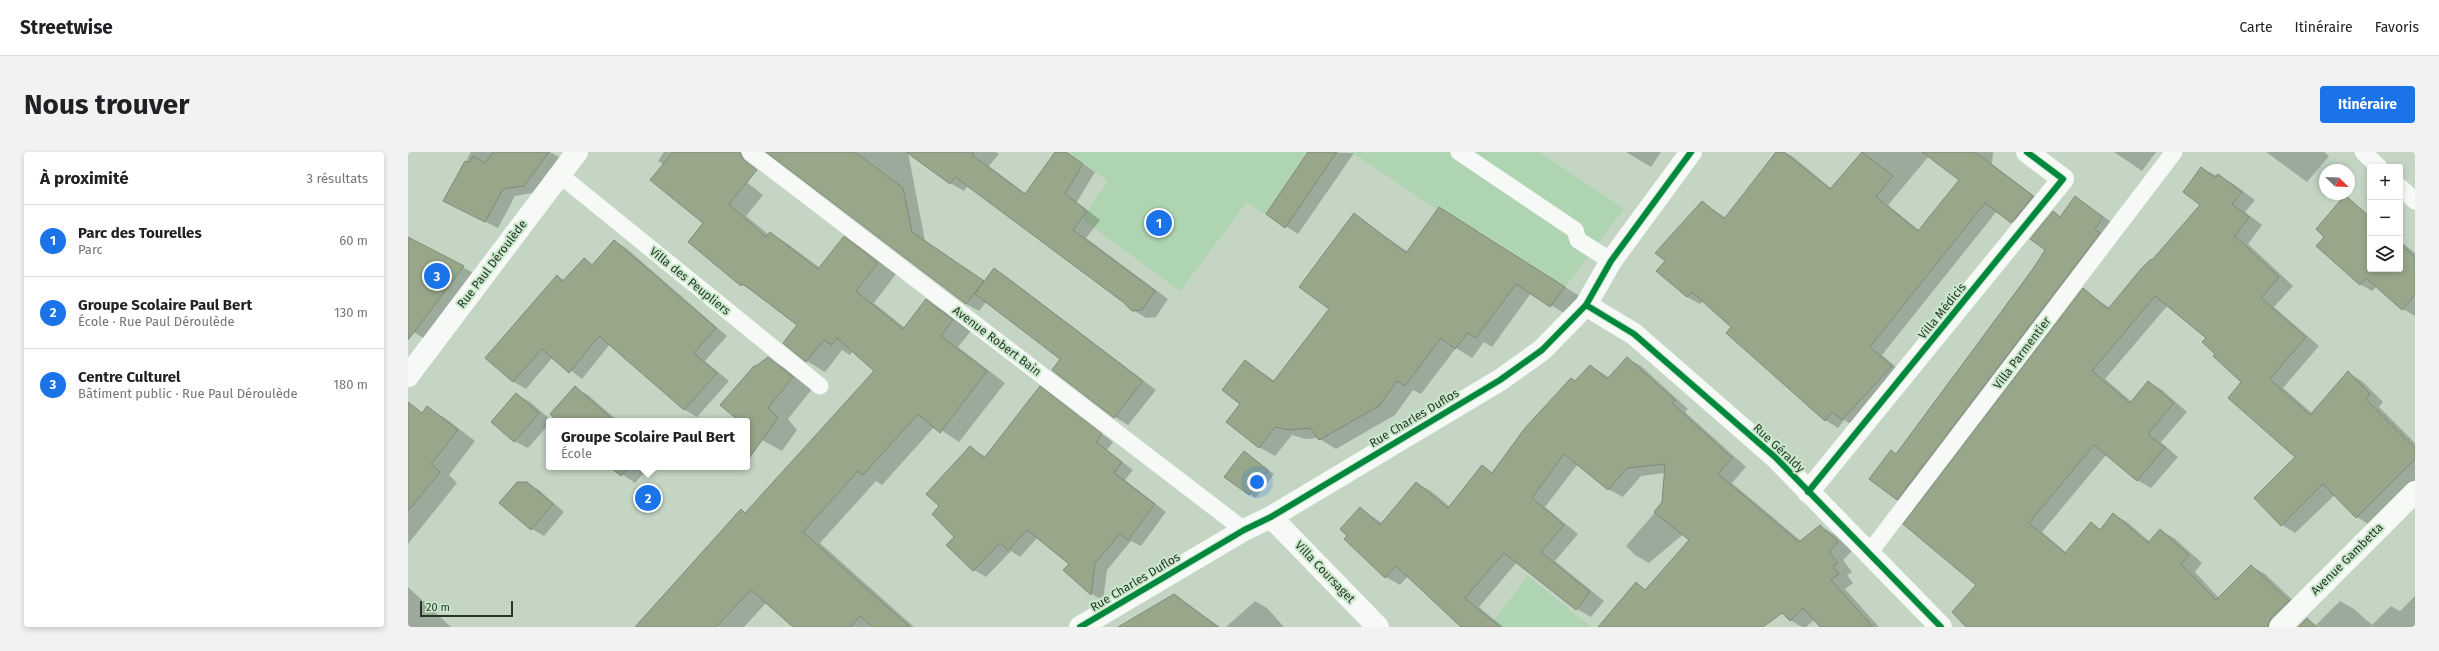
<!DOCTYPE html>
<html lang="fr">
<meta charset="utf-8">
<style>
body{margin:0;font-family:"Fira Sans",sans-serif;background:#f2f2f2;color:#202124}
.controls{position:absolute;right:12px;top:12px;display:grid;overflow:hidden;border-radius:4px;box-shadow:0 2px 6px #0003}
.controls button{width:36px;height:36px;display:grid;place-items:center;padding:0;border:0;border-bottom:1px solid #e0e0e0;background:#fff;color:#202124;font:20px sans-serif}
.compass{position:absolute;left:1911px;top:12px;width:36px;height:36px;border-radius:50%;background:#fff;box-shadow:0 2px 6px #0003;rotate:113deg}
.scale{position:absolute;left:12px;bottom:10px;width:93px;box-sizing:border-box;padding-left:4px;border:2px solid #293529;border-top:0;font-size:11px;line-height:14px;white-space:nowrap;color:#293529;-webkit-text-stroke:3px #c9e9cb;paint-order:stroke}
.you{position:absolute;left:849px;top:330px;width:14px;height:14px;margin:-10px;border:3px solid #fff;border-radius:50%;background:#1a73e8;box-shadow:0 0 0 6px #1a73e833}
.badge{display:grid;place-items:center;width:26px;height:26px;border-radius:50%;background:#1a73e8;color:#fff;font-size:13px;font-weight:700}
.pin{position:absolute;translate:-50% -50%;border:2px solid #fff;box-shadow:0 1px 4px #0006}
.popup{position:absolute;left:138px;top:266px;width:204px;height:52px;box-sizing:border-box;display:grid;place-content:center;border-radius:4px;background:#fff;filter:drop-shadow(0 1px 3px #0005);font-size:13px;white-space:nowrap;color:#757577}
.popup b{font-size:15px;color:#202124}
.popup::after{content:'';position:absolute;left:50%;top:100%;margin-left:-8px;border:8px solid transparent;border-top-color:#fff}
.list{margin:0;padding:0;list-style:none}
h2{display:flex;justify-content:space-between;align-items:center;height:52px;margin:0;padding:0 16px;font-size:17px}
h2 small{font-size:13px;font-weight:400;color:#757577}
.list li{display:grid;grid-template-columns:26px 1fr auto;gap:12px;align-items:center;box-sizing:border-box;height:72px;padding:0 16px;border-top:1px solid #e0e0e0}
.list b{display:block;font-size:15px;white-space:nowrap}
.list p{margin:0;font-size:13px;white-space:nowrap;color:#757577}
.list em{font-size:13px;font-style:normal;color:#757577}
.icon{flex:none;width:22px;height:22px;fill:none;stroke:currentColor;stroke-width:2;stroke-linecap:round;stroke-linejoin:round}
.map{position:relative;flex:none;width:2007px;height:475px;overflow:hidden;border-radius:4px}
header{display:flex;align-items:center;gap:24px;box-sizing:border-box;height:56px;padding:0 20px;background:#fff;border-bottom:1px solid #e0e0e0}
header strong{font-size:19px}
nav{display:flex;gap:22px;margin-inline-start:auto;font-size:14px}
.intro{display:flex;align-items:center;justify-content:space-between;box-sizing:border-box;height:96px;padding:0 24px}
h1{margin:0;font-size:28px}
.button{padding:10px 18px;border-radius:4px;background:#1a73e8;color:#fff;font-size:14px;font-weight:700}
main{display:flex;gap:24px;padding:0 24px}
aside{flex:1;background:#fff;border-radius:4px;box-shadow:0 2px 6px #0003}
.map>svg:first-child{display:block}
</style>
<header>
<strong>Streetwise</strong>
<nav><a>Carte</a><a>Itinéraire</a><a>Favoris</a></nav>
</header>
<div class="intro"><h1>Nous trouver</h1><a class="button">Itinéraire</a></div>
<main>
<aside>
<h2>À proximité<small>3 résultats</small></h2>
<ul class="list">
<li><span class="badge">1</span><div><b>Parc des Tourelles</b><p>Parc</p></div><em>60 m</em></li>
<li><span class="badge">2</span><div><b>Groupe Scolaire Paul Bert</b><p>École · Rue Paul Déroulède</p></div><em>130 m</em></li>
<li><span class="badge">3</span><div><b>Centre Culturel</b><p>Bâtiment public · Rue Paul Déroulède</p></div><em>180 m</em></li>
</ul>
</aside>
<div class="map">
<svg width="2007" height="475" viewBox="0 0 2007 475">
<rect width="100%" height="100%" fill="#c4d5c4"/>
<!-- green -->
<g fill="#afd4b1">
<polygon points="658,0 929,0 877,76 839,50 772,139 674,67 700,29"/>
<polygon points="944,0 1131,0 1216,57 1157,135 1070,78 1066,83"/>
<polygon points="1120,424 1183,475 1092,475 1085,469"/>
</g>
<!-- shadow -->
<g fill="#0003" fill-rule="evenodd">
<polygon points="63,0 142,0 154,7 129,40 107,44 90,76 36,49"/>
<polygon points="256,0 300,0 355,43 338,64 361,83 362,81 380,92 412,116 436,85 454,96 488,122 466,151 497,176 518,148 536,159 563,179 550,195 597,231 551,290 527,274 474,333 468,329 412,391 506,475 387,475 359,450 336,475 227,475 333,358 338,361 468,219 445,199 442,203 434,198 417,220 399,209 391,173 352,143 334,133 297,71 256,13 250,9"/>
<polygon points="360,0 588,0 591,2 581,14 618,42 649,0 658,0 664,4 687,20 669,50 692,68 678,86 760,147 748,165 738,166 725,158 715,149 560,33 556,39 547,34 500,0 517,89 577,129 586,117 599,125 748,238 720,273 707,265 645,218 653,207 578,150 571,159 558,152"/>
<polygon points="901,0 946,1 890,82 859,62"/>
<polygon points="1218,0 1253,0 1243,15"/>
<path d="M 1369,0 L 1376,0 L 1384,4 L 1424,37 L 1454,0 L 1585,0 L 1584,12 L 1637,52 L 1616,78 L 1589,59 L 1474,203 L 1496,222 L 1448,275 L 1436,268 L 1430,276 L 1417,268 L 1324,175 L 1295,149 L 1292,152 L 1279,145 L 1258,109 L 1294,50 L 1318,66 ZM 1521,4 L 1552,28 L 1512,79 L 1480,53 Z"/>
<polygon points="1706,0 1748,0 1734,19"/>
<polygon points="1858,0 1916,0 1921,4 1899,30"/>
<polygon points="1793,16 1824,31 1847,48 1837,60 1854,73 1840,92 1885,134 1866,155 1911,194 1875,236 1905,262 1940,221 1954,229 1975,250 1971,255 2007,291 2007,328 1962,373 1949,365 1927,343 1887,381 1874,373 1889,305 1835,229 1808,202 1799,185 1760,153 1697,227 1724,250 1741,230 1754,238 1779,260 1753,290 1770,305 1743,336 1729,328 1699,302 1634,380 1659,401 1683,372 1693,377 1705,362 1719,370 1742,390 1752,378 1766,386 1794,411 1787,420 1811,446 1843,414 1857,422 1894,457 1878,475 1559,475 1569,432 1675,138 1702,156 1793,53"/>
<polygon points="1668,46 1708,73 1503,355 1489,347 1489,303 1638,98 1645,60 1653,65"/>
<polygon points="946,63 1000,100 1048,66 1173,145 1159,163 1123,141 1084,195 1076,190 1064,206 1048,196 1013,242 1005,238 987,263 928,297 910,286 897,287 884,283 867,304 851,295 833,252 837,209 867,229 922,157"/>
<polygon points="1962,67 1962,117 1992,117 1992,89 2007,101 2007,164 1995,157 1969,134 1964,139 1952,132"/>
<polygon points="0,86 71,124 21,190 0,176"/>
<polygon points="206,89 218,96 319,184 297,209 321,229 289,265 277,258 202,192 174,227 145,205 118,237 106,230 78,206 149,124 157,128 176,108 186,113"/>
<polygon points="360,206 380,218 404,237 380,267 389,278 374,299 354,288 339,275 339,269 332,269 348,215"/>
<polygon points="1219,206 1233,214 1280,257 1277,260 1338,315 1324,331 1393,389 1412,374 1427,383 1444,399 1435,408 1444,420 1439,423 1445,431 1437,437 1471,475 1413,475 1406,468 1398,475 1394,475 1382,468 1290,370 1241,411 1227,403 1218,394 1255,351 1257,321 1233,324 1215,345 1200,337 1170,312 1137,355 1170,382 1147,409 1196,449 1183,465 1169,457 1109,410 1071,455 1095,475 1053,475 1000,424 992,433 978,425 952,356 974,371 1008,331 1023,339 1042,355 1074,315 1085,321 1183,214 1202,226"/>
<polygon points="167,236 180,243 210,269 151,269"/>
<polygon points="632,236 705,290 699,298 725,318 717,328 758,360 733,394 723,389 699,418 695,449 684,442 656,418 662,412 630,385 612,405 603,399 578,425 566,418 540,393 548,385 532,354 562,295 578,305"/>
<polygon points="108,242 122,250 144,269 141,269 141,272 120,296 106,289"/>
<polygon points="19,256 37,266 67,289 41,323 49,331 0,392 0,266 7,257 15,261"/>
<polygon points="836,300 866,322 848,346 841,342"/>
<polygon points="204,315 241,315 227,331"/>
<polygon points="119,331 131,338 156,360 136,384 124,377"/>
<polygon points="0,435 43,475 0,475"/>
<polygon points="766,443 812,475 712,475"/>
<polygon points="2007,444 2007,475 1890,475 1899,467 1908,473 1932,449 1946,457 1964,473 1983,454 1992,459"/>
<polygon points="847,449 859,456 876,475 818,475"/>
</g>
<!-- building -->
<g fill="#98a78a" stroke="#808a7c">
<polygon points="85,0 141,0 116,34 95,37 77,70 35,49 57,9 61,11 65,4 77,11"/>
<polygon points="265,0 332,0 336,8 349,18 321,52 358,85 362,80 410,117 436,84 470,111 448,139 495,177 518,147 545,168 533,184 579,219 532,281 510,262 455,323 450,319 395,380 502,475 465,475 452,464 442,475 385,475 343,438 308,475 227,475 333,357 337,361 466,219 429,186 424,193 416,188 398,210 375,191 389,173 335,132 333,134 280,90 295,71 242,28"/>
<polygon points="358,0 447,0 495,36 504,80 576,129 558,152"/>
<polygon points="498,0 566,0 564,3 617,42 647,0 658,0 675,12 657,42 679,59 665,78 747,139 734,158 724,159 715,150 547,25 542,32"/>
<polygon points="900,0 929,0 877,76 858,62"/>
<polygon points="1368,0 1376,0 1422,37 1454,0 1485,24 1468,45 1510,79 1551,28 1514,0 1567,0 1625,44 1603,71 1577,51 1462,195 1484,214 1434,268 1424,260 1417,269 1318,181 1323,175 1284,140 1279,145 1248,119 1257,109 1247,101 1294,49 1316,67"/>
<polygon points="1793,15 1807,26 1810,22 1834,40 1824,52 1841,65 1827,84 1871,125 1853,146 1898,185 1862,227 1902,263 1940,219 1962,242 1958,247 2007,296 2007,307 1948,366 1915,332 1873,374 1846,346 1887,305 1820,246 1833,230 1805,204 1807,202 1794,190 1798,186 1747,144 1684,219 1722,251 1740,229 1766,251 1740,282 1757,296 1729,329 1686,293 1621,371 1657,401 1683,370 1692,378 1705,361 1740,391 1752,377 1781,403 1773,412 1808,448 1843,413 1881,449 1863,466 1860,475 1558,475 1544,460 1568,433 1495,372 1675,136 1700,157 1733,117 1743,107 1744,108 1792,53 1775,40"/>
<polygon points="1937,43 1962,65 1962,117 1992,117 1992,92 2007,105 2007,143 1994,158 1958,126 1952,133 1908,94 1916,85 1908,77"/>
<polygon points="1667,44 1695,65 1687,77 1692,81 1489,348 1461,327 1483,298 1488,302 1625,117 1637,98 1622,87 1645,59 1652,65"/>
<polygon points="1031,55 1157,135 1142,155 1108,132 1068,186 1060,181 1047,197 1033,186 997,234 989,229 971,254 911,288 902,276 881,278 867,275 851,296 818,270 832,252 814,238 837,208 865,230 921,157 891,135 946,61 998,101"/>
<polygon points="0,85 56,114 0,188"/>
<polygon points="206,88 308,176 286,201 309,221 276,258 191,184 161,221 134,197 105,230 77,206 149,123 154,130 176,106 184,113"/>
<polygon points="586,116 735,229 706,266 644,218 652,207 567,142"/>
<polygon points="360,205 385,225 360,256 370,266 339,309 339,269 331,269 312,253 346,214 348,214"/>
<polygon points="1219,205 1267,248 1264,251 1324,306 1310,322 1391,390 1412,373 1430,390 1421,400 1430,411 1425,414 1431,422 1423,428 1465,475 1412,475 1395,456 1382,469 1374,461 1355,475 1190,475 1228,430 1237,438 1281,388 1246,360 1254,350 1257,312 1219,316 1200,338 1156,302 1124,346 1156,373 1133,400 1182,440 1168,458 1096,401 1057,446 1092,475 1053,475 988,414 977,426 936,387 939,384 932,377 952,355 972,373 1008,330 1040,356 1074,313 1084,321 1117,276 1163,226 1167,229 1182,213 1199,227"/>
<polygon points="167,234 204,267 207,269 149,269 142,262"/>
<polygon points="632,234 694,282 688,290 714,310 706,321 747,352 720,388 712,382 687,411 683,443 655,418 661,412 619,378 600,399 592,391 565,419 538,393 546,385 524,362 531,354 518,342 562,294 576,306"/>
<polygon points="108,241 131,261 106,290 83,270"/>
<polygon points="0,250 14,261 19,254 50,278 23,312 32,320 0,359"/>
<polygon points="836,299 860,318 841,343 816,325"/>
<polygon points="202,315 221,315 213,324"/>
<polygon points="109,330 119,330 145,352 123,378 91,351"/>
<polygon points="766,442 810,475 710,475"/>
<polygon points="1899,466 1908,475 1890,475"/>
</g>
<g fill="none" stroke-linecap="round" stroke-linejoin="round">
<!-- service -->
<g stroke="#f6f9f6" stroke-width="17">
<polyline points="342,0 836,378"/>
<polyline points="1051,0 1167,78 1170,88 1203,109"/>
<polyline points="1955,0 1971,15"/>
<polyline points="152,23 412,234"/>
<polyline points="1992,35 2007,49"/>
<polyline points="1461,401 1766,0"/>
</g>
<!-- minor -->
<g stroke="#f6f9f6" stroke-width="22">
<polyline points="1178,153 1226,182 1367,305 1533,475"/>
<polyline points="0,224 169,0"/>
<polyline points="1400,340 1655,27 1619,0"/>
<polyline points="863,365 970,475"/>
<polyline points="672,475 836,378 863,365 1092,228 1134,198 1178,153 1203,109 1283,0"/>
<polyline points="1872,475 2007,340"/>
</g>
<!-- cycleway casing -->
<g stroke="#c9e9cb" stroke-width="8">
<g id="cycleway">
<polyline points="1178,153 1226,182 1367,305 1533,475"/>
<polyline points="1400,340 1655,27 1619,0"/>
<polyline points="672,475 836,378 863,365 1092,228 1134,198 1178,153 1203,109 1283,0"/>
</g>
</g>
<!-- cycleway -->
<use href="#cycleway" stroke="#00873e" stroke-width="6"/>
</g>
<g text-anchor="middle" dominant-baseline="central" stroke-width="4" stroke-linejoin="round" paint-order="stroke">
<!-- street labels -->
<g font-size="12" fill="#293529" stroke="#c9e9cb">
<text transform="translate(84 112) rotate(-53)">Rue Paul Déroulède</text>
<text transform="translate(282 129) rotate(39)">Villa des Peupliers</text>
<text transform="translate(1534 159) rotate(-51)">Villa Médicis</text>
<text transform="translate(589 189) rotate(37)">Avenue Robert Bain</text>
<text transform="translate(1614 201) rotate(-53)">Villa Parmentier</text>
<text transform="translate(1006 266) rotate(-31)">Rue Charles Duflos</text>
<text transform="translate(1371 296) rotate(43)">Rue Géraldy</text>
<text transform="translate(1939 407) rotate(-45)">Avenue Gambetta</text>
<text transform="translate(917 420) rotate(46)">Villa Coursaget</text>
<text transform="translate(727 430) rotate(-31)">Rue Charles Duflos</text>
</g>
</g>
</svg>
<div class="controls">
<button>+</button>
<button>−</button>
<button><svg class="icon" aria-label="layers" viewBox="0 0 24 24"><path d="M12 4l9 5-9 5-9-5zM3 14l9 5 9-5"/></svg></button>
</div>
<svg class="compass" viewBox="-18 -18 36 36"><path d="M0-13l5 13h-10z" fill="#e53935"/><path d="M0 13l5-13h-10z" fill="#757577"/></svg>
<div class="scale">20 m</div>
<div class="you"></div>
<div class="pin badge" style="left:751px;top:71px">1</div>
<div class="pin badge" style="left:240px;top:346px">2</div>
<div class="popup"><b>Groupe Scolaire Paul Bert</b>École</div>
<div class="pin badge" style="left:29px;top:124px">3</div>
</div>
</main>
